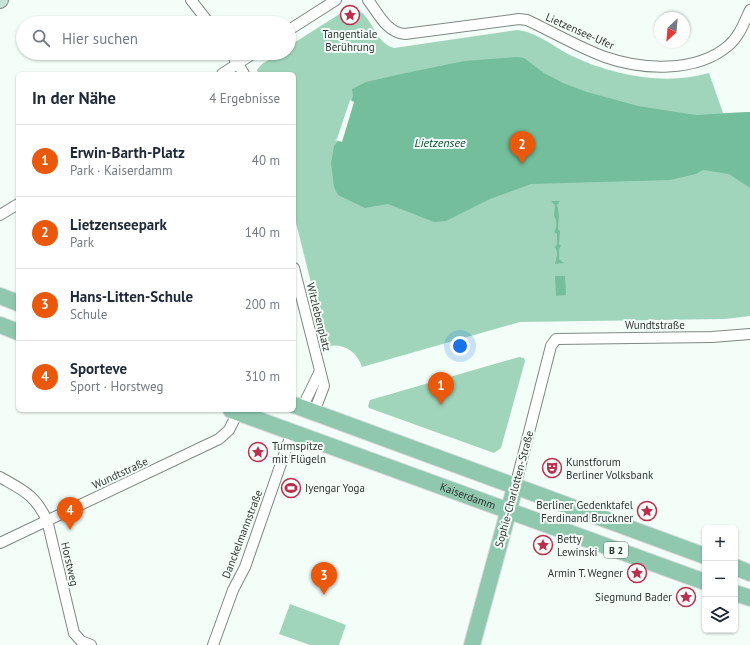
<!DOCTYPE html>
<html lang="de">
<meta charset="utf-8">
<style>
body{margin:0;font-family:"PT Sans",sans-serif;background:#f2f2f3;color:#1f2937}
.controls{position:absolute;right:12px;bottom:12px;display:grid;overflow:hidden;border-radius:6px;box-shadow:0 1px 3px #0004}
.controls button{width:36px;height:36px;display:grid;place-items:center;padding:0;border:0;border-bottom:1px solid #e0e1e3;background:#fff;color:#1f2937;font:20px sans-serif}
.compass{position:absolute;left:654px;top:12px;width:36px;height:36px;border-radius:50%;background:#fff;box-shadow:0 1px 3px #0004;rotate:206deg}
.you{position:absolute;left:460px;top:346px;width:14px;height:14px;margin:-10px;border:3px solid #fff;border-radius:50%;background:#1a73e8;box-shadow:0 0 0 6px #1a73e833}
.badge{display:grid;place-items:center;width:26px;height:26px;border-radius:50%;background:#ea580c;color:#fff;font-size:13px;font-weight:700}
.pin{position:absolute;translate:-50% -33px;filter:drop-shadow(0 1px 2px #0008)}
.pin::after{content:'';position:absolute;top:21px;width:14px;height:12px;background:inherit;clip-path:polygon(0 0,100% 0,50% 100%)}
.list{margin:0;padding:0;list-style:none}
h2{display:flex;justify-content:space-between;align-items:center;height:52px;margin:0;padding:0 16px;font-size:17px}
h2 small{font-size:13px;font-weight:400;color:#747a83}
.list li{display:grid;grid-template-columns:26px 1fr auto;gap:12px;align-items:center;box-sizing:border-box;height:72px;padding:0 16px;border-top:1px solid #e0e1e3}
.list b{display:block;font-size:15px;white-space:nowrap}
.list p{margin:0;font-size:13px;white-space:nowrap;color:#747a83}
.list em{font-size:13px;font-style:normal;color:#747a83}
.icon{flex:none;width:22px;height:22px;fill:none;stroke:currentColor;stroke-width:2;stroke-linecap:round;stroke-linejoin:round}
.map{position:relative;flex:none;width:750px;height:645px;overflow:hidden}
.search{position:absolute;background:#fff;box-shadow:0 1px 3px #0004;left:16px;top:16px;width:280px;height:44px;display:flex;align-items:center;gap:10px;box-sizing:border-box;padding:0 14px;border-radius:22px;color:#747a83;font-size:15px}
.panel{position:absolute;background:#fff;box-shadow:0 1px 3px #0004;left:16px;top:72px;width:280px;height:340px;border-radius:6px}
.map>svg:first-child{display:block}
</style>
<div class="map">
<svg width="750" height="645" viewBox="0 0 750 645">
<rect width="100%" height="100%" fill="#f4fef9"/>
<!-- green -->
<g fill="#a1d5bb">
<path d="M 349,8 C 372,8 373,43 394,48 L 517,30 C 537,32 554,47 572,56 C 612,75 665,86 709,73 L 723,113 L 750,112 L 750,316 L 725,319 L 520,322 L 362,367 C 357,351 344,343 327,346 L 294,215 L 294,74 L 258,74 L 257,70 L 262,64 L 279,53 L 289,53 L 289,46 Z"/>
<polygon points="519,357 524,358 525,361 501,448 494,453 369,408 368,406 370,400"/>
<polygon points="290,604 346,625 339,645 310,645 279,634"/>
</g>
<!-- water -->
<g fill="#74be9b">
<polygon points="517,57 524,58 544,73 563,83 587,92 638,106 696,115 750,112 750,188 729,174 703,170 696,174 670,180 531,184 490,199 446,221 434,222 388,204 365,208 338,195 334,187 331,163 334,146 338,141 353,96 352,89 366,82 401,74 464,61"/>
<path d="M 551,201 L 560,201 L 557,205 L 559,215 L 558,229 L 560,231 L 559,244 L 561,246 L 559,249 L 559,259 L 564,263 L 555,264 C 556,258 559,253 555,247 L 557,244 L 557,234 L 554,232 C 557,227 557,220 554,216 L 555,205 Z"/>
<polygon points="555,276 565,276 566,295 556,296"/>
</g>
<!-- pier -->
<polygon fill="#f4fef9" points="350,100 354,102 342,142 335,140 337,139"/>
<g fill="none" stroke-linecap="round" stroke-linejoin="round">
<!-- street casing -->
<g stroke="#7f8883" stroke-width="12">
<g id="street">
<polyline points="191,0 209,23"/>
<path d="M 368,0 C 378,13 387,33 405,34 L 519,19 L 527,20 C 553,32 578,47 605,57 C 642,70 696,73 728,46 C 739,37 744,23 750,10"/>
<polyline points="289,30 336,0"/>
<polyline points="231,53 244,74"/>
<polyline points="222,74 254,53"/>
<polyline points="0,215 18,204"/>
<polyline points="294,268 324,386 314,412"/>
<polyline points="302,408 320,371"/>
<path d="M 0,477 C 24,491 34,494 47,520 L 74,633 L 81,641 L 91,645"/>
<polyline points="515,487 551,346 556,339 712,337 750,334"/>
<polyline points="0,543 219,439 229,430 238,412"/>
<polyline points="213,645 233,590 245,567 292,432"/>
</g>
</g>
<!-- secondary casing -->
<g stroke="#7f8883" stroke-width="16">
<polyline id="secondary" points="0,1 1,0"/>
</g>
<!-- primary casing -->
<g stroke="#dadada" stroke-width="18">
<g id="primary">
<polyline points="0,296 18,303"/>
<polyline points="0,325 18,332"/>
<polyline points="294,405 705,556"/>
<path id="s1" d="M 231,410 L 705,582"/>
<polyline points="735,567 750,573"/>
<polyline points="735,593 750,598"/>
<polyline points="472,645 515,487"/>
</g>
</g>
<!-- street -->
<use href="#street" stroke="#fff" stroke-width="10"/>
<!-- secondary -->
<use href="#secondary" stroke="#c7e3d7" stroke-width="14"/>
<!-- primary -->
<use href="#primary" stroke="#8fc7af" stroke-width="16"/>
</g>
<!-- icons -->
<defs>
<g id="sight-ring" transform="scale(1)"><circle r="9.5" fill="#f4fef9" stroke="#bd2d4e" stroke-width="1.5"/><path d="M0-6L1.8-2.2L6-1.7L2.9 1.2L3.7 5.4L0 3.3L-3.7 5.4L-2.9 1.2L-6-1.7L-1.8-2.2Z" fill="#bd2d4e"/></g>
<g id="theatre-ring" transform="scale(1)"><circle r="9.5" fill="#f4fef9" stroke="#bd2d4e" stroke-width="1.5"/><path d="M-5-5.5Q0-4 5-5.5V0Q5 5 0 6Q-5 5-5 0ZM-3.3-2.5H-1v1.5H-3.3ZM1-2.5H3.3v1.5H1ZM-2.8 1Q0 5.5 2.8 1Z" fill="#bd2d4e"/></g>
<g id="stadium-ring" transform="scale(1)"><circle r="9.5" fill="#f4fef9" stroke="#bd2d4e" stroke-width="1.5"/><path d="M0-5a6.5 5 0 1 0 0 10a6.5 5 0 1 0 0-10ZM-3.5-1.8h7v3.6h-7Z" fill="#bd2d4e"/></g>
</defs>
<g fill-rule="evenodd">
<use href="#sight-ring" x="350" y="15"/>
<use href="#sight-ring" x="258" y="452"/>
<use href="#theatre-ring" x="552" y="468"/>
<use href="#stadium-ring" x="291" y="488"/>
<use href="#sight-ring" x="647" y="511"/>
<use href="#sight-ring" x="543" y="545"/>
<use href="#sight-ring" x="637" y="573"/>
<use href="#sight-ring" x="686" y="597"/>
</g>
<g text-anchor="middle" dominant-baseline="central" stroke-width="4" stroke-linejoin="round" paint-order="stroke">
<!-- shield labels -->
<rect fill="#f4fef9" stroke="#6b716e" stroke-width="1" x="604" y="542" width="24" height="16" rx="3"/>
<g font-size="10" font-weight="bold" fill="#303432">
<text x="616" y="550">B 2</text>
</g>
<!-- street labels -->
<g font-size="11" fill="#303432" stroke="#f4fef9">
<text transform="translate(580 31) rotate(24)">Lietzensee-Ufer</text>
<text transform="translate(319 317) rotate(76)">Witzlebenplatz</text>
<text x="655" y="325">Wundtstraße</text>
<text transform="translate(120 473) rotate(-25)">Wundtstraße</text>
<text transform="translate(514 489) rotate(-75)">Sophie-Charlotten-Straße</text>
<text stroke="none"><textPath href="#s1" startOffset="252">Kaiserdamm</textPath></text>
<text transform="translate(242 534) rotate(-69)">Danckelmannstraße</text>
<text transform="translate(70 564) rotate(77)">Horstweg</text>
</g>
<!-- poi labels -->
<g font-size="11" fill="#303432" stroke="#f4fef9" text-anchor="start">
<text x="350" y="34" text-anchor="middle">Tangentiale<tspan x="350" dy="13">Berührung</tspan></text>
<text x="272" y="446">Turmspitze<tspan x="272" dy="13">mit Flügeln</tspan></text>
<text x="566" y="462">Kunstforum<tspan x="566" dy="13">Berliner Volksbank</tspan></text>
<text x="305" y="488">Iyengar Yoga</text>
<text x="633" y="505" text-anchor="end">Berliner Gedenktafel<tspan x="633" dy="13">Ferdinand Bruckner</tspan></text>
<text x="557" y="539">Betty<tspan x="557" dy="13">Lewinski</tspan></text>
<text x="623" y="573" text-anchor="end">Armin T. Wegner</text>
<text x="672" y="597" text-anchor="end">Siegmund Bader</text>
</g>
<!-- water labels -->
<g font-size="12" font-style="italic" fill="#0e4b34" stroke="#f4fef9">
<text x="440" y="142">Lietzensee</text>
</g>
</g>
</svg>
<div class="controls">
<button>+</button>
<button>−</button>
<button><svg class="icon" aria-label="layers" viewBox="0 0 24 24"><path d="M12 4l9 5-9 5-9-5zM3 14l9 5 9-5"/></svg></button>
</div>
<svg class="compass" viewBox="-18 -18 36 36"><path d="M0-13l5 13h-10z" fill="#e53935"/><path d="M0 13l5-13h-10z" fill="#747a83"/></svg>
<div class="you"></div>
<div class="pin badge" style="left:441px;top:405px">1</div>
<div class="pin badge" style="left:522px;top:164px">2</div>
<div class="pin badge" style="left:324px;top:595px">3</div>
<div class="pin badge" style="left:70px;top:530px">4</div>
<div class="search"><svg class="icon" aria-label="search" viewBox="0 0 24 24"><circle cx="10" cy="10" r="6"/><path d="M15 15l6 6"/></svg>Hier suchen</div>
<section class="panel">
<h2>In der Nähe<small>4 Ergebnisse</small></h2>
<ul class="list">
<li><span class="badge">1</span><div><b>Erwin-Barth-Platz</b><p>Park · Kaiserdamm</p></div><em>40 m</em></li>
<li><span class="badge">2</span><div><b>Lietzenseepark</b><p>Park</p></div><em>140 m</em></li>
<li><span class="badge">3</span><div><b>Hans-Litten-Schule</b><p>Schule</p></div><em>200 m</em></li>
<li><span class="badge">4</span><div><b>Sporteve</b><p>Sport · Horstweg</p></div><em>310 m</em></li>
</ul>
</section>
</div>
